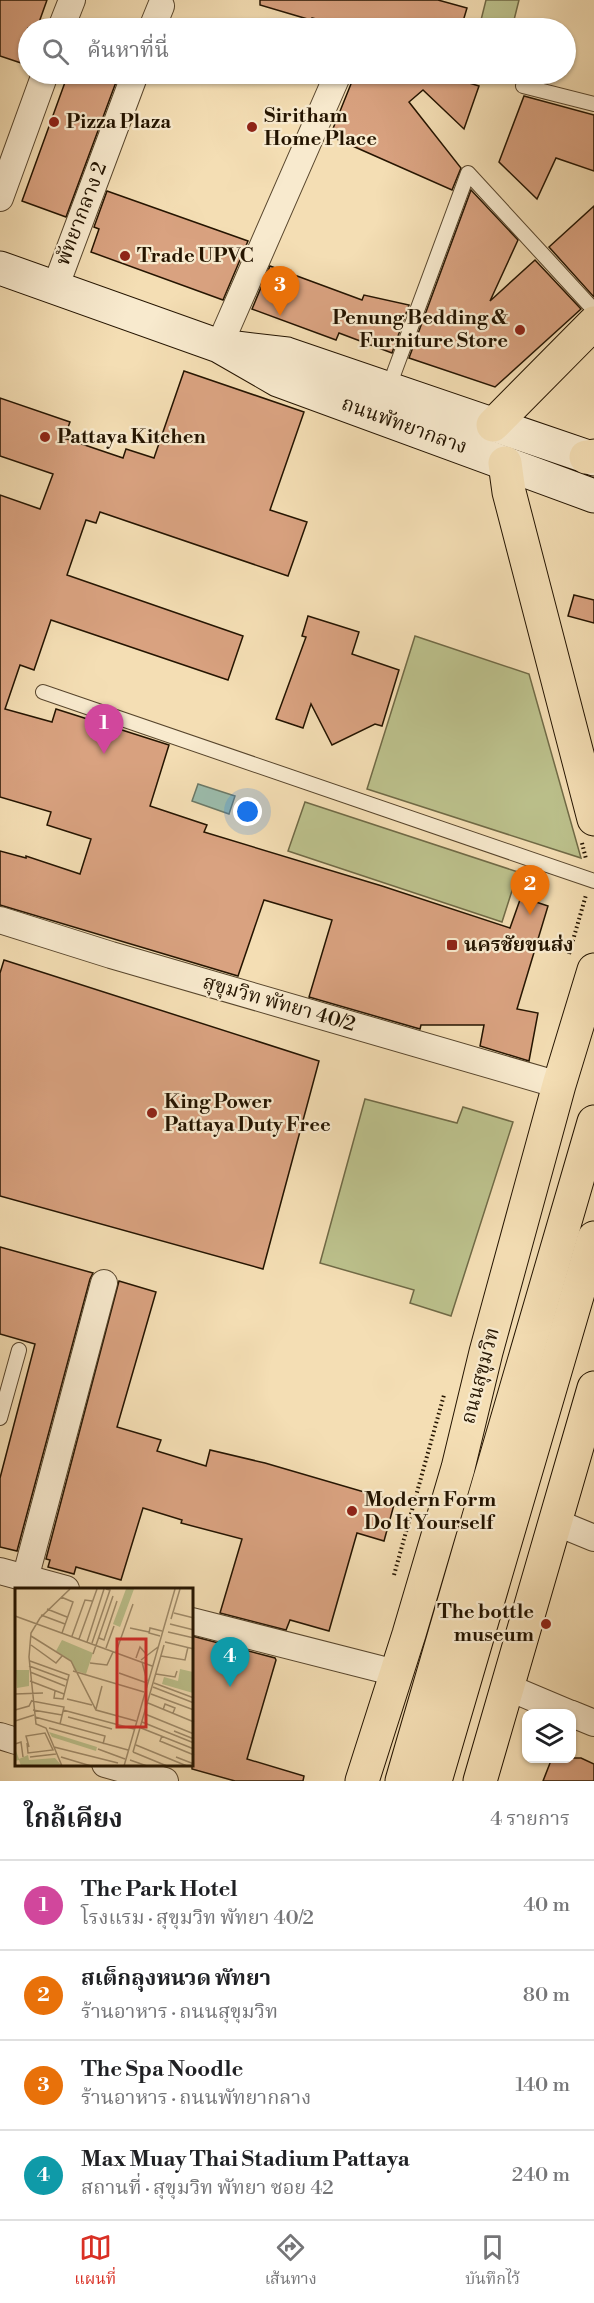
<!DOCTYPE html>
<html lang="th">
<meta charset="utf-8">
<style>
body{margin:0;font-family:"Libre Bodoni","Noto Serif Thai",serif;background:#f6f6f6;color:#202124}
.controls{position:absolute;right:18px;bottom:18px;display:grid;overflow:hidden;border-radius:12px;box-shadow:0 2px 4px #0004}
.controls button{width:54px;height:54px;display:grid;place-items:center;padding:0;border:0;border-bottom:2px solid #e0e0e0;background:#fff;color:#202124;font:30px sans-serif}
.you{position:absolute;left:248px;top:812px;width:21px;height:21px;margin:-15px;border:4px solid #fff;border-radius:50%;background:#1a73e8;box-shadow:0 0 0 9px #1a73e833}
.badge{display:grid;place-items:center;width:39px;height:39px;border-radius:50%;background:#d93025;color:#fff;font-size:20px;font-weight:700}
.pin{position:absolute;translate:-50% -50px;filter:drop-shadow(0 2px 3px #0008)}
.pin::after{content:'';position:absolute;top:32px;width:21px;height:18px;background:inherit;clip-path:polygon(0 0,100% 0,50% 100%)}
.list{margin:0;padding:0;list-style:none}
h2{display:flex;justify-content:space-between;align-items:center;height:78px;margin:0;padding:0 24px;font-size:26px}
h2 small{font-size:20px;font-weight:400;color:#757577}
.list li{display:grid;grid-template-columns:39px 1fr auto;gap:18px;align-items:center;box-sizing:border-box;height:90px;padding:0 24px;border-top:2px solid #e0e0e0}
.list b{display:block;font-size:22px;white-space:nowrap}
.list p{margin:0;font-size:20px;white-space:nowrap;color:#757577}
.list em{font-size:20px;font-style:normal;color:#757577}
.icon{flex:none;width:33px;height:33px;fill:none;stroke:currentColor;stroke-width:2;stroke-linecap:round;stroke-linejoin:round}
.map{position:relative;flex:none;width:594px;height:1781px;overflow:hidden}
.search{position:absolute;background:#fff;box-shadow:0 2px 4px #0004;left:18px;right:18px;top:18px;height:66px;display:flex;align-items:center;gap:15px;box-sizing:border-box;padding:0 21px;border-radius:33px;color:#757577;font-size:22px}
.sheet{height:438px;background:#fff}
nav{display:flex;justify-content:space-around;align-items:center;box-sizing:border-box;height:84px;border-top:2px solid #e0e0e0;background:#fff;font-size:16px;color:#757577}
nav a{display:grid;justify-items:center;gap:3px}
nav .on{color:#d93025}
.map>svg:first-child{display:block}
</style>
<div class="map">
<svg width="594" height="1781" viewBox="0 0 594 1781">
<rect width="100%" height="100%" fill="#f4deb4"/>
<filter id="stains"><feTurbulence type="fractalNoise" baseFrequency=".00333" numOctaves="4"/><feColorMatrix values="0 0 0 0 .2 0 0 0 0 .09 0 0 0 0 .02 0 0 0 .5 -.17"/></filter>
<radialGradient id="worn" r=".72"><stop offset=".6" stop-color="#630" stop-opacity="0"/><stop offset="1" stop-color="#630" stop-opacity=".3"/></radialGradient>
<!-- green -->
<g fill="#bcc18c" stroke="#706a46" stroke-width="1.5">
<polygon points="486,0 519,0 512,28 479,28"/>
<polygon points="415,636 529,674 581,858 367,789"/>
<polygon points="305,802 518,872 502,922 288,851"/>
<polygon points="365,1099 457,1123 463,1107 513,1122 451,1316 410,1303 414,1290 320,1263"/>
</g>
<!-- water -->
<polygon fill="#9cbcac" stroke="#6c7967" stroke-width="1.5" points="198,784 235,796 229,814 192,801"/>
<!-- building -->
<g fill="#d9a280" stroke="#241400" stroke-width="1.5">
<polygon points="0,0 47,0 37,28 28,28 28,51 24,64 0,56"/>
<polygon points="260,0 438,0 467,8 461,28 350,28 312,18 311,20 260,5"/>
<polygon points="68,74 119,74 66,217 22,201"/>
<polygon points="355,74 440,74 479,86 464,129 423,90 409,102 461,168 452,190 330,136"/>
<polygon points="524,96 594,115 594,171 556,158 537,199 499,162"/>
<polygon points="471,190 518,240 490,301 535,260 581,309 495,387 409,358"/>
<polygon points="107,191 248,241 223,300 91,252 99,229 94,227"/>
<polygon points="594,206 594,297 549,247"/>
<polygon points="270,266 362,300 364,295 409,305 392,353 339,333 336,340 252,309"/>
<polygon points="184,371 304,412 270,510 307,522 288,576 100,512 96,523 86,520 67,575 243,636 228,680 51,620 34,670 20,665 5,709 52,722 56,709 169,745 150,806 207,825 204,832 382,886 510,928 521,897 548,906 517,1009 538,1013 529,1061 480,1046 484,1025 421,1025 420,1029 309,997 332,920 264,900 238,976 0,905 0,851 26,858 26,856 80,874 91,839 47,825 51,812 0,797 0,495 40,509 53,474 0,456 0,398 70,422 64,438 123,458 126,449 154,458"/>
<polygon points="574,595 594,600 594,623 568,616"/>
<polygon points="308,616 359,632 352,654 399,670 382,726 375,724 332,745 311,704 303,728 276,719 306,637 302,636"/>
<polygon points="4,960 319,1061 263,1269 0,1196 0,973"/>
<polygon points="0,1247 93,1273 90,1279 17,1551 0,1547 0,1478 35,1344 0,1334"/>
<polygon points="119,1281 156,1292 117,1427 161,1440 157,1451 206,1466 210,1450 265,1463 395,1501 384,1541 357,1533 329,1631 290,1620 286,1630 220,1613 242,1539 181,1523 182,1520 143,1508 121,1580 76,1567 74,1574 48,1567 50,1560 46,1559"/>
<polygon points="192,1636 275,1658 276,1660 247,1759 304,1776 303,1781 235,1781 192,1769"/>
<polygon points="552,1758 581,1758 594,1764 594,1781 543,1781"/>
</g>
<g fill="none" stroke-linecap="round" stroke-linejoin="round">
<!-- service casing -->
<g stroke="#58462d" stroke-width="16">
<g id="service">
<polyline points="526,74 523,86 594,104"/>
<polyline points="388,389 468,173 594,310"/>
<polyline points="43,692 594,881"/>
<polyline points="0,1418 19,1350"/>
</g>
</g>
<!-- minor casing -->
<g stroke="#58462d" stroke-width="28">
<g id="minor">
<polyline points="61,28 72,0"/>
<polyline points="152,28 161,6"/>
<polyline points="0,198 45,74"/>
<polyline points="55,288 135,74"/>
<polyline points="219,346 338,74"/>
<polyline points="0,920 111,955 559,1085"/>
<polyline points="555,1522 594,1538"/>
<polyline points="0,1571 66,1589"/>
<polyline points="25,1579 104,1283"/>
<polyline points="192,1621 396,1673"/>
<polyline points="507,1687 571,1714"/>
<polyline points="572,1714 594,1723"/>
<polyline points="0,1736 16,1741"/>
<polyline points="105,1764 165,1781"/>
</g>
</g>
<!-- secondary casing -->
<g stroke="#241400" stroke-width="35">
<g id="secondary">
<polyline points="0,268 219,346 278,380 594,496"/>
<polyline points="236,348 287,354 594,459"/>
</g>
</g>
<!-- trunk casing -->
<g stroke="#241400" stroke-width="35">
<g id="trunk">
<polyline points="493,425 594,323"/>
<polyline points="586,457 594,456"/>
<polyline points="505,463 509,492 594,819"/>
<polyline points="362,1781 409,1634 458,1468 486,1352 559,1085 594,970"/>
<polyline points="402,1781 594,1122"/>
<polyline points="435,1781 594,1238"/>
<polyline points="480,1781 594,1388"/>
</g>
</g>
<!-- path -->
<g stroke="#241400" stroke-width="4" stroke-dasharray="1.5 3" stroke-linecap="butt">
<polyline points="582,843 586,859"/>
<polyline points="569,954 586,895"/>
<polyline points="394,1575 444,1395"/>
</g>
<!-- service -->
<use href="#service" stroke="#f8eace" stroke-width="14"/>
<!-- minor -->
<use href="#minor" stroke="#f8eace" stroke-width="26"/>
<!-- secondary -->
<use href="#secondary" stroke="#f8eace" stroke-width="33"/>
<!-- trunk -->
<use href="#trunk" stroke="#f4deb4" stroke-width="33"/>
</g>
<!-- markers -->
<g fill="#8f2418" stroke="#f8eace" stroke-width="2">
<circle cx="54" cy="122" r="6"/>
<circle cx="252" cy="127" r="6"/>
<circle cx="125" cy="256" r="6"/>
<circle cx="520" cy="330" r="6"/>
<circle cx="45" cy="437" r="6"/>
<rect x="446" y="939" width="12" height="12" rx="3"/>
<circle cx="152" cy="1113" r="6"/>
<circle cx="352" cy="1511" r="6"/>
<circle cx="546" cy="1624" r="6"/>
</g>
<g text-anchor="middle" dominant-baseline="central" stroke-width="4.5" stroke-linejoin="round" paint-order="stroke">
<!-- poi labels -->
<g font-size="20" font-weight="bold" fill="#241400" stroke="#f8eace" text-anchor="start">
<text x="264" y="116">Siritham<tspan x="264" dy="23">Home Place</tspan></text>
<text x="66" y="122">Pizza Plaza</text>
<text x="137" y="256">Trade UPVC</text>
<text x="508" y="318" text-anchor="end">Penung Bedding &amp;<tspan x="508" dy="23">Furniture Store</tspan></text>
<text x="57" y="437">Pattaya Kitchen</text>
<text x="464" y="945">นครชัยขนส่ง</text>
<text x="164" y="1102">King Power<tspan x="164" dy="23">Pattaya Duty Free</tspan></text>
<text x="364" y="1500">Modern Form<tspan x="364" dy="23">Do It Yourself</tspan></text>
<text x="534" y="1612" text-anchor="end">The bottle<tspan x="534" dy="23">museum</tspan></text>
</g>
<!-- street labels -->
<g font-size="20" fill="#241400" stroke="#f8eace">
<text transform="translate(82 214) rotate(-69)">พัทยากลาง 2</text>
<text transform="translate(404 426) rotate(20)">ถนนพัทยากลาง</text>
<text transform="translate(279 1004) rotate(16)">สุขุมวิท พัทยา 40/2</text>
<text transform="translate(481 1376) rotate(-75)">ถนนสุขุมวิท</text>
</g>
</g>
<!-- overview -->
<g transform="translate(15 1588)">
<rect width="178" height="178" fill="#f4deb4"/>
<path d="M 111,1 L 119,1 L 105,39 L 98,36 ZM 47,52 L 78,65 L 71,86 L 59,82 L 56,73 L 41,63 ZM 165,81 L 178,84 L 178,105 L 147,96 L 149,89 L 163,93 ZM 1,82 L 14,82 L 14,98 L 2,100 ZM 34,144 L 82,159 L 81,163 L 37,149 ZM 0,160 L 4,171 L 13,167 L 14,172 L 40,170 L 47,178 L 6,178 L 4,172 L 0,173 Z" fill="#bcc18c"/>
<path fill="none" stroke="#a18d6c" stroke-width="1.5" d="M 46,9 L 58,14 L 47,45M 32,21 L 52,29M 159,25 L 179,30M 26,27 L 50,36M 0,28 L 137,78M 156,31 L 165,1M 155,36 L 179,42M 115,40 L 134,44M 153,44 L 179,50M 16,48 L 56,73 L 81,122 L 121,133M 57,48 L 70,12 L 77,13M 145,48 L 134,45 L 135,40 L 147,43M 84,50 L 89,52 L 102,13M 64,51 L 82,1M 72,54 L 89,1M 150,54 L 179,61M 77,55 L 95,2 L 91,1M 16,57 L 41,75 L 47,68M 91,60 L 99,38M 101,64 L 118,16M 78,66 L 98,8M 146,68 L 170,72 L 173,59M 121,70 L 125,59 L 131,66M 126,72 L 143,59M 15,73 L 54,87 L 48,111 L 39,110 L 40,103M 127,74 L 132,93M 75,75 L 92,77 L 98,64M 14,78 L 52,92M 58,83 L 129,104M 15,84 L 50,98M 104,85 L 132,95M 141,86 L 160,89 L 162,83M 15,93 L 49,106M 139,95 L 179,110M 138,99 L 179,115M 0,106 L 28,105M 136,106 L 179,122M 52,111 L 77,117M 17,113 L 49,119 L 45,136M 133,115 L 179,134M 81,121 L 87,98M 0,122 L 14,118 L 17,112M 18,122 L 47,127M 48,122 L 119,141M 148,122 L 150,116 L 160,120 L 158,125M 130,126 L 179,146M 20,129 L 90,148 L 88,156M 53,129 L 97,141M 0,133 L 19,127M 127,134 L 179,155M 34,140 L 113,162M 126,140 L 179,161M 159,143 L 179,151M 147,148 L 145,153 L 179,167M 12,155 L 13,165 L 38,162 L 30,145 L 11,148 L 14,159M 0,156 L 6,154 L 8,169M 121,157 L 172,178M 39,159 L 103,175M 83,161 L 110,171M 118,164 L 152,178M 118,164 L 149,57M 15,169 L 41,166M 46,169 L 76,178M 161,169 L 179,176M 115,172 L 132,178M 47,178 L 31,140 L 21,136 L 14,69 L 16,45 L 25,30 L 55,1M 109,178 L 160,1"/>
<path fill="#d62828" fill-opacity="0.15" stroke="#d62828" stroke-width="3" d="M 102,51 L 131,51 L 131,139 L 102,139 Z"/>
<rect width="178" height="178" fill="none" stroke="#241400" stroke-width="3"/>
</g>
<rect width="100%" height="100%" filter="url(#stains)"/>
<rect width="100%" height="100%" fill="url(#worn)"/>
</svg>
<div class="controls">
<button><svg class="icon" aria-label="layers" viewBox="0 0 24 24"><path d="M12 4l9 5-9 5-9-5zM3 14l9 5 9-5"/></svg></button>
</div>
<div class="you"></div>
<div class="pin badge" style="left:104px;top:754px;background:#d1479c">1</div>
<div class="pin badge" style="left:530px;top:915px;background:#e8710a">2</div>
<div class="pin badge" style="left:280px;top:316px;background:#e8710a">3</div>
<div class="pin badge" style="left:230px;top:1687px;background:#0f9aa8">4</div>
<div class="search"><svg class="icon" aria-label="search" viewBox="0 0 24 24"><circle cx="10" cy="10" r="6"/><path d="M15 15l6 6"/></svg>ค้นหาที่นี่</div>
</div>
<section class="sheet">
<h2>ใกล้เคียง<small>4 รายการ</small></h2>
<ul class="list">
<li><span class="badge" style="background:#d1479c">1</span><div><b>The Park Hotel</b><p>โรงแรม · สุขุมวิท พัทยา 40/2</p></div><em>40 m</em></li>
<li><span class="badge" style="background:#e8710a">2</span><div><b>สเต็กลุงหนวด พัทยา</b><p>ร้านอาหาร · ถนนสุขุมวิท</p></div><em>80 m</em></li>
<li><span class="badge" style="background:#e8710a">3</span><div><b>The Spa Noodle</b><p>ร้านอาหาร · ถนนพัทยากลาง</p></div><em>140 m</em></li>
<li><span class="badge" style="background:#0f9aa8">4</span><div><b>Max Muay Thai Stadium Pattaya</b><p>สถานที่ · สุขุมวิท พัทยา ซอย 42</p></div><em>240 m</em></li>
</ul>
</section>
<nav>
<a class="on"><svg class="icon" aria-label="map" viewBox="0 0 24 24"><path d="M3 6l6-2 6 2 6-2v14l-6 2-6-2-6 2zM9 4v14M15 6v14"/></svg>แผนที่</a>
<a><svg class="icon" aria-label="directions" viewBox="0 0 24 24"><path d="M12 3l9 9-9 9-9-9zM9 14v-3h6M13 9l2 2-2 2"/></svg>เส้นทาง</a>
<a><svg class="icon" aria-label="saved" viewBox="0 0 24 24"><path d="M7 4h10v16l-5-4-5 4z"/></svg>บันทึกไว้</a>
</nav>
